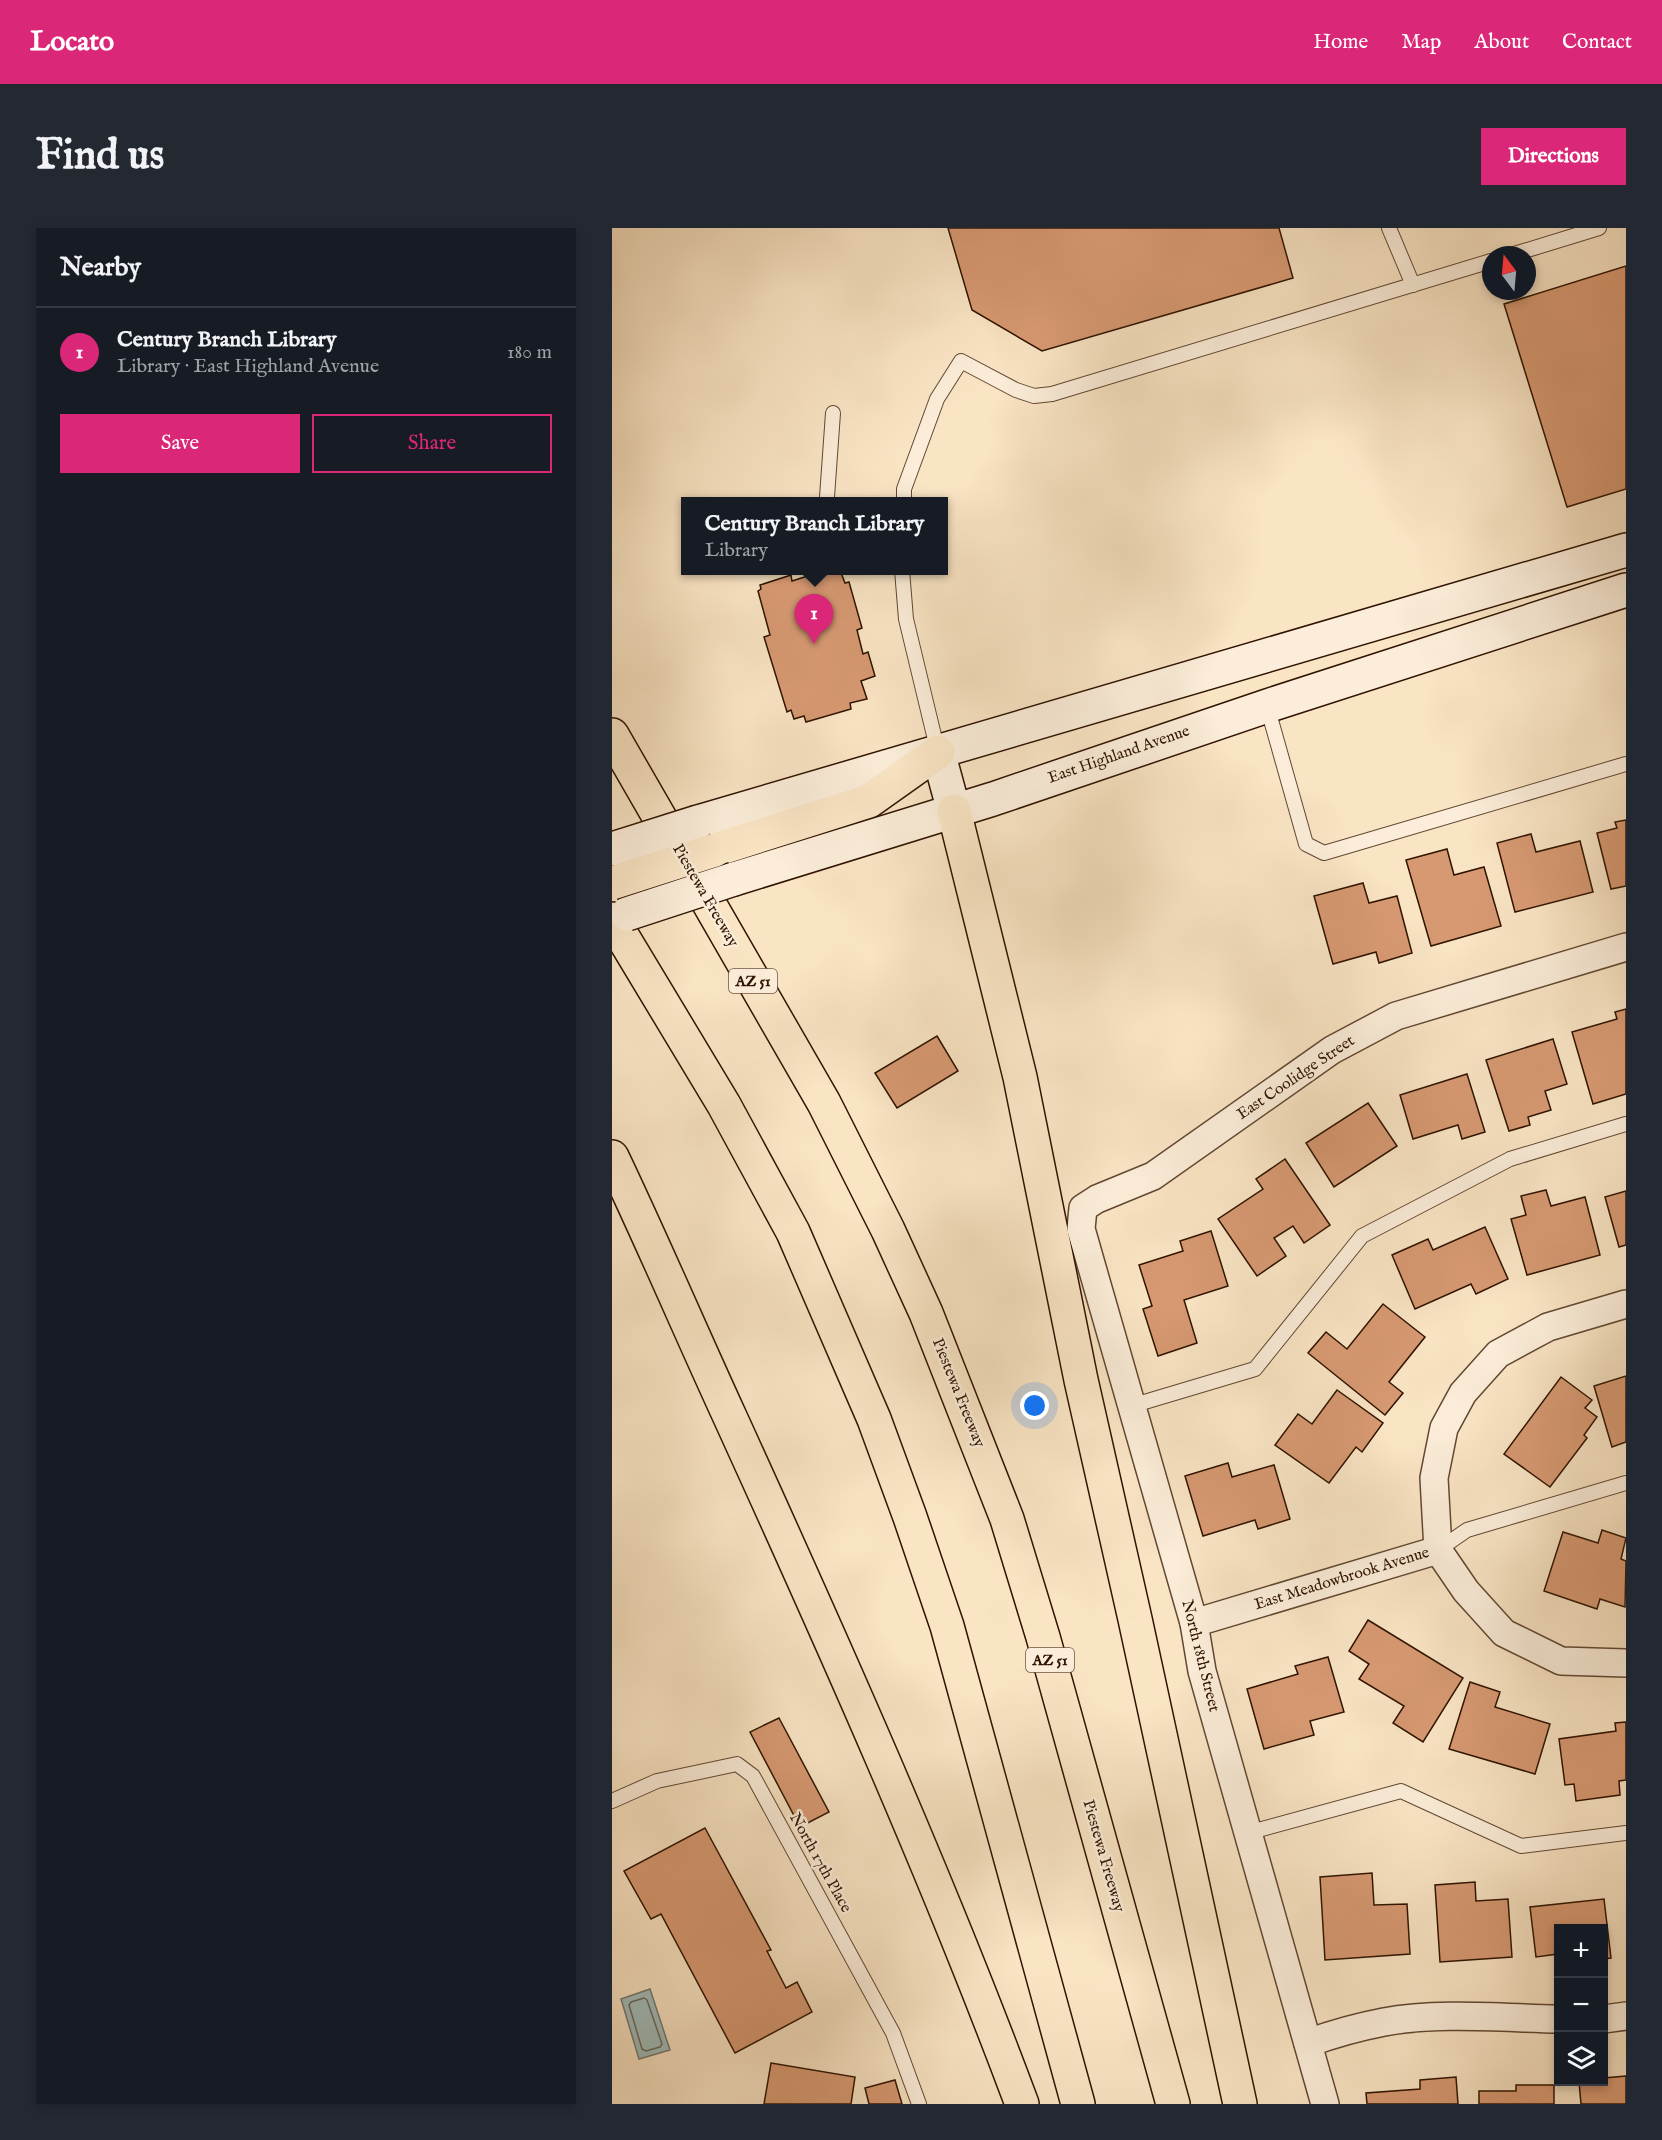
<!DOCTYPE html>
<meta charset="utf-8">
<style>
body{margin:0;font-family:"IM FELL English",serif;background:#242831;color:#f1f3f6}
.controls{position:absolute;right:18px;bottom:18px;display:grid;overflow:hidden;border-radius:0px;box-shadow:0 3px 9px #0003}
.controls button{width:54px;height:54px;display:grid;place-items:center;padding:0;border:0;border-bottom:2px solid #363941;background:#171b24;color:#f1f3f6;font:30px sans-serif}
.compass{position:absolute;left:870px;top:18px;width:54px;height:54px;border-radius:50%;background:#171b24;box-shadow:0 3px 9px #0003;rotate:344deg}
.you{position:absolute;left:423px;top:1178px;width:21px;height:21px;margin:-15px;border:4px solid #fff;border-radius:50%;background:#1a73e8;box-shadow:0 0 0 9px #1a73e833}
.badge{display:grid;place-items:center;width:39px;height:39px;border-radius:50%;background:#db2777;color:#fff;font-size:20px;font-weight:700}
.pin{position:absolute;translate:-50% -50px;filter:drop-shadow(0 2px 3px #0008)}
.pin::after{content:'';position:absolute;top:32px;width:21px;height:18px;background:inherit;clip-path:polygon(0 0,100% 0,50% 100%)}
.popup{position:absolute;left:69px;top:269px;width:267px;height:78px;box-sizing:border-box;display:grid;place-content:center;border-radius:0px;background:#171b24;filter:drop-shadow(0 2px 4px #0005);font-size:20px;white-space:nowrap;color:#9ea1a6}
.popup b{font-size:22px;color:#f1f3f6}
.popup::after{content:'';position:absolute;left:50%;top:100%;margin-left:-12px;border:12px solid transparent;border-top-color:#171b24}
.list{margin:0;padding:0;list-style:none}
h2{display:flex;justify-content:space-between;align-items:center;height:78px;margin:0;padding:0 24px;font-size:26px}
h2 small{font-size:20px;font-weight:400;color:#9ea1a6}
.list li{display:grid;grid-template-columns:39px 1fr auto;gap:18px;align-items:center;box-sizing:border-box;height:90px;padding:0 24px;border-top:2px solid #363941}
.list b{display:block;font-size:22px;white-space:nowrap}
.list p{margin:0;font-size:20px;white-space:nowrap;color:#9ea1a6}
.list em{font-size:20px;font-style:normal;color:#9ea1a6}
.actions{display:flex;gap:12px;padding:18px 24px}
.actions a{flex:1;padding:14px 0;border:2px solid #db2777;border-radius:0px;text-align:center;font-size:21px;color:#db2777}
.actions .main{background:#db2777;color:#fff}
.icon{flex:none;width:33px;height:33px;fill:none;stroke:currentColor;stroke-width:2;stroke-linecap:round;stroke-linejoin:round}
.map{position:relative;flex:none;width:1014px;height:1876px;overflow:hidden;border-radius:0px}
header{display:flex;align-items:center;gap:36px;box-sizing:border-box;height:84px;padding:0 30px;background:#db2777;color:#fff}
header strong{font-size:28px}
nav{display:flex;gap:33px;margin-inline-start:auto;font-size:21px}
.intro{display:flex;align-items:center;justify-content:space-between;box-sizing:border-box;height:144px;padding:0 36px}
h1{margin:0;font-size:42px}
.button{padding:15px 27px;border-radius:0px;background:#db2777;color:#fff;font-size:21px;font-weight:700}
main{display:flex;gap:36px;padding:0 36px}
aside{flex:1;background:#171b24;border-radius:0px;box-shadow:0 3px 9px #0003}
.map>svg:first-child{display:block}
</style>
<header>
<strong>Locato</strong>
<nav><a>Home</a><a>Map</a><a>About</a><a>Contact</a></nav>
</header>
<div class="intro"><h1>Find us</h1><a class="button">Directions</a></div>
<main>
<aside>
<h2>Nearby<small></small></h2>
<ul class="list">
<li><span class="badge">1</span><div><b>Century Branch Library</b><p>Library · East Highland Avenue</p></div><em>180 m</em></li>
</ul>
<div class="actions"><a class="main">Save</a><a>Share</a></div>
</aside>
<div class="map">
<svg width="1014" height="1876" viewBox="0 0 1014 1876">
<rect width="100%" height="100%" fill="#f9e4c4"/>
<filter id="stains"><feTurbulence type="fractalNoise" baseFrequency=".00333" numOctaves="4"/><feColorMatrix values="0 0 0 0 .2 0 0 0 0 .09 0 0 0 0 .02 0 0 0 .5 -.17"/></filter>
<radialGradient id="worn" r=".72"><stop offset=".6" stop-color="#630" stop-opacity="0"/><stop offset="1" stop-color="#630" stop-opacity=".3"/></radialGradient>
<!-- water -->
<polygon fill="#a0bdbc" stroke="#737971" stroke-width="1.5" points="38,1761 58,1822 27,1831 9,1771"/>
<g fill="none" stroke-linecap="round" stroke-linejoin="round">
<!-- shore -->
<polygon stroke="#68685e" stroke-width="1.5" points="32,1770 35,1772 50,1816 48,1819 34,1823 30,1821 17,1777 19,1774"/>
</g>
<!-- building -->
<g fill="#d79972" stroke="#2f1300" stroke-width="1.5">
<polygon points="336,0 667,0 681,50 430,123 360,82"/>
<polygon points="1014,38 1014,261 955,279 892,76"/>
<polygon points="204,342 228,342 233,355 237,354 250,400 245,402 251,426 256,424 263,448 249,453 255,471 238,475 239,481 194,494 192,488 182,491 179,482 175,484 152,409 158,407 146,363 149,361 148,357 179,347 180,353 205,345"/>
<polygon points="1014,592 1014,658 999,661 985,605 1005,600 1003,594"/>
<polygon points="919,606 924,624 968,613 981,664 903,684 885,615"/>
<polygon points="835,621 842,647 872,639 889,698 819,718 794,632"/>
<polygon points="751,655 757,675 785,668 800,725 767,735 764,724 721,736 702,668"/>
<polygon points="1014,781 1014,866 981,876 960,804 1005,791 1003,784"/>
<polygon points="325,808 346,843 285,880 263,845"/>
<polygon points="941,811 955,856 933,863 939,882 916,889 918,897 897,903 874,832"/>
<polygon points="855,846 873,904 850,911 846,897 801,911 788,867"/>
<polygon points="756,875 785,918 722,959 694,915"/>
<polygon points="673,931 718,997 692,1015 681,998 662,1010 674,1028 645,1048 606,991 651,961 644,951"/>
<polygon points="934,962 939,978 973,969 988,1027 915,1047 899,991 914,987 909,968"/>
<polygon points="1014,963 1014,1017 1007,1019 993,969"/>
<polygon points="873,999 896,1051 864,1066 859,1056 803,1081 780,1027 816,1011 821,1022"/>
<polygon points="599,1003 616,1058 572,1072 585,1115 546,1128 531,1081 540,1078 527,1037 571,1023 568,1013"/>
<polygon points="771,1076 813,1109 777,1154 791,1165 773,1187 696,1125 714,1104 735,1121"/>
<polygon points="1014,1148 1014,1214 1000,1219 982,1158"/>
<polygon points="949,1149 980,1172 973,1180 985,1189 972,1207 975,1210 938,1259 892,1226"/>
<polygon points="725,1162 771,1195 750,1224 744,1219 717,1255 663,1217 686,1186 700,1196"/>
<polygon points="616,1235 620,1249 662,1237 678,1291 646,1301 643,1292 591,1308 573,1248"/>
<polygon points="990,1302 1014,1310 1009,1331 1014,1333 1013,1379 988,1371 985,1381 932,1363 951,1304 986,1315"/>
<polygon points="756,1392 851,1450 811,1514 781,1495 792,1478 747,1451 757,1436 737,1423"/>
<polygon points="716,1429 732,1484 698,1493 702,1507 652,1521 635,1461 686,1446 683,1438"/>
<polygon points="858,1454 888,1464 883,1479 938,1496 923,1546 837,1521"/>
<polygon points="167,1490 217,1584 188,1599 138,1504"/>
<polygon points="1014,1494 1014,1552 1007,1553 1008,1567 964,1573 962,1556 953,1557 947,1511 1004,1503 1003,1495"/>
<polygon points="93,1600 159,1722 155,1723 174,1760 185,1754 200,1784 123,1825 49,1686 39,1691 12,1643"/>
<polygon points="760,1645 762,1677 795,1676 798,1726 713,1732 708,1649"/>
<polygon points="863,1654 864,1673 896,1671 900,1729 828,1734 823,1657"/>
<polygon points="992,1671 999,1730 992,1731 992,1700 946,1700 946,1726 924,1729 918,1679"/>
<polygon points="159,1835 243,1849 239,1876 152,1876"/>
<polygon points="1014,1848 1014,1876 969,1876 967,1854 992,1854 992,1850"/>
<polygon points="844,1849 846,1876 755,1876 754,1865 808,1861 808,1852"/>
<polygon points="283,1852 290,1876 257,1876 253,1860"/>
<polygon points="904,1857 942,1857 942,1876 867,1876 867,1863 904,1863"/>
</g>
<g fill="none" stroke-linecap="round" stroke-linejoin="round">
<!-- lane casing -->
<g stroke="#624731" stroke-width="16">
<g id="lane">
<polyline points="777,0 801,57"/>
<polyline points="899,27 987,0"/>
<polyline points="215,269 221,185"/>
<polyline points="292,274 292,261 325,171 349,133 404,162 422,168 440,166 879,33"/>
<polyline points="290,342 294,391 326,524"/>
<polyline points="655,478 694,616 712,625 1014,536"/>
<polyline points="519,1178 643,1141 750,1008 898,931 1014,896"/>
<polyline points="826,1322 855,1302 1014,1255"/>
<polyline points="0,1573 45,1553 125,1536 141,1548 281,1805 307,1876"/>
<polyline points="635,1605 789,1563 909,1618 1014,1605"/>
</g>
</g>
<!-- street casing -->
<g stroke="#624731" stroke-width="30">
<g id="street">
<polyline points="826,1322 822,1250 832,1200 851,1165 886,1126 936,1099 1014,1076"/>
<polyline points="582,1395 826,1322 854,1363 892,1405 949,1433 1014,1435"/>
<polyline points="992,1791 1014,1788"/>
<path d="M 696,1815 C 721,1806 746,1799 772,1794 C 826,1784 891,1790 946,1791"/>
<polyline points="713,1876 590,1443 582,1395 469,1001 471,980 485,971 541,948 720,822 784,788 1014,719"/>
</g>
</g>
<!-- secondary casing -->
<g stroke="#2f1300" stroke-width="36">
<g id="secondary">
<polyline points="326,524 342,583"/>
<polyline points="86,594 1014,322"/>
<polyline points="122,651 381,571 655,478 1014,362"/>
</g>
</g>
<!-- highway casing -->
<g stroke="#2f1300" stroke-width="36">
<g id="highway">
<polyline points="0,507 212,875 276,1002 314,1085 395,1291 431,1409 561,1876"/>
<polyline points="342,583 408,849 469,1152 523,1391 628,1876"/>
<polyline points="103,622 257,573 326,524"/>
<polyline points="0,691 112,877 181,1004 262,1191 298,1289 335,1398 466,1876"/>
<path d="M 0,929 C 41,1015 78,1102 118,1189 C 221,1415 323,1643 410,1876"/>
</g>
</g>
<!-- lane -->
<use href="#lane" stroke="#fbedd9" stroke-width="14"/>
<!-- street -->
<use href="#street" stroke="#fbedd9" stroke-width="27"/>
<!-- secondary -->
<use href="#secondary" stroke="#fbedd9" stroke-width="33"/>
<!-- highway -->
<use href="#highway" stroke="#f9e4c4" stroke-width="33"/>
<!-- secondary-bridge casing -->
<g stroke="#2f1300" stroke-width="36" stroke-linecap="butt">
<g id="secondary-bridge">
<polyline points="0,621 86,594"/>
<polyline points="15,686 122,651"/>
</g>
</g>
<!-- highway-bridge casing -->
<g stroke="#2f1300" stroke-width="36" stroke-linecap="butt">
<polyline id="highway-bridge" points="0,655 103,622"/>
</g>
<!-- secondary-bridge -->
<use href="#secondary-bridge" stroke="#fbedd9" stroke-width="33"/>
<!-- highway-bridge -->
<use href="#highway-bridge" stroke="#f9e4c4" stroke-width="33"/>
</g>
<g text-anchor="middle" dominant-baseline="central" stroke-width="5" stroke-linejoin="round" paint-order="stroke">
<!-- shield labels -->
<g fill="#fbedd9" stroke="#6c5441" stroke-width="1.5">
<rect x="117" y="741" width="48" height="24" rx="4.5"/>
<rect x="414" y="1420" width="48" height="24" rx="4.5"/>
</g>
<g font-size="15" font-weight="bold" fill="#2f1300">
<text x="141" y="753">AZ 51</text>
<text x="438" y="1432">AZ 51</text>
</g>
<!-- street labels -->
<g font-size="16" fill="#2f1300" stroke="#fbedd9">
<text transform="translate(507 527) rotate(-19)">East Highland Avenue</text>
<text transform="translate(93 668) rotate(60)">Piestewa Freeway</text>
<text transform="translate(684 850) rotate(-34)">East Coolidge Street</text>
<text transform="translate(346 1165) rotate(68)">Piestewa Freeway</text>
<text transform="translate(730 1351) rotate(-17)">East Meadowbrook Avenue</text>
<text transform="translate(588 1428) rotate(76)">North 18th Street</text>
<text transform="translate(491 1628) rotate(74)">Piestewa Freeway</text>
<text transform="translate(208 1635) rotate(61)">North 17th Place</text>
</g>
</g>
<rect width="100%" height="100%" filter="url(#stains)"/>
<rect width="100%" height="100%" fill="url(#worn)"/>
</svg>
<div class="controls">
<button>+</button>
<button>−</button>
<button><svg class="icon" aria-label="layers" viewBox="0 0 24 24"><path d="M12 4l9 5-9 5-9-5zM3 14l9 5 9-5"/></svg></button>
</div>
<svg class="compass" viewBox="-18 -18 36 36"><path d="M0-13l5 13h-10z" fill="#e53935"/><path d="M0 13l5-13h-10z" fill="#9ea1a6"/></svg>
<div class="you"></div>
<div class="pin badge" style="left:202px;top:416px">1</div>
<div class="popup"><b>Century Branch Library</b>Library</div>
</div>
</main>
